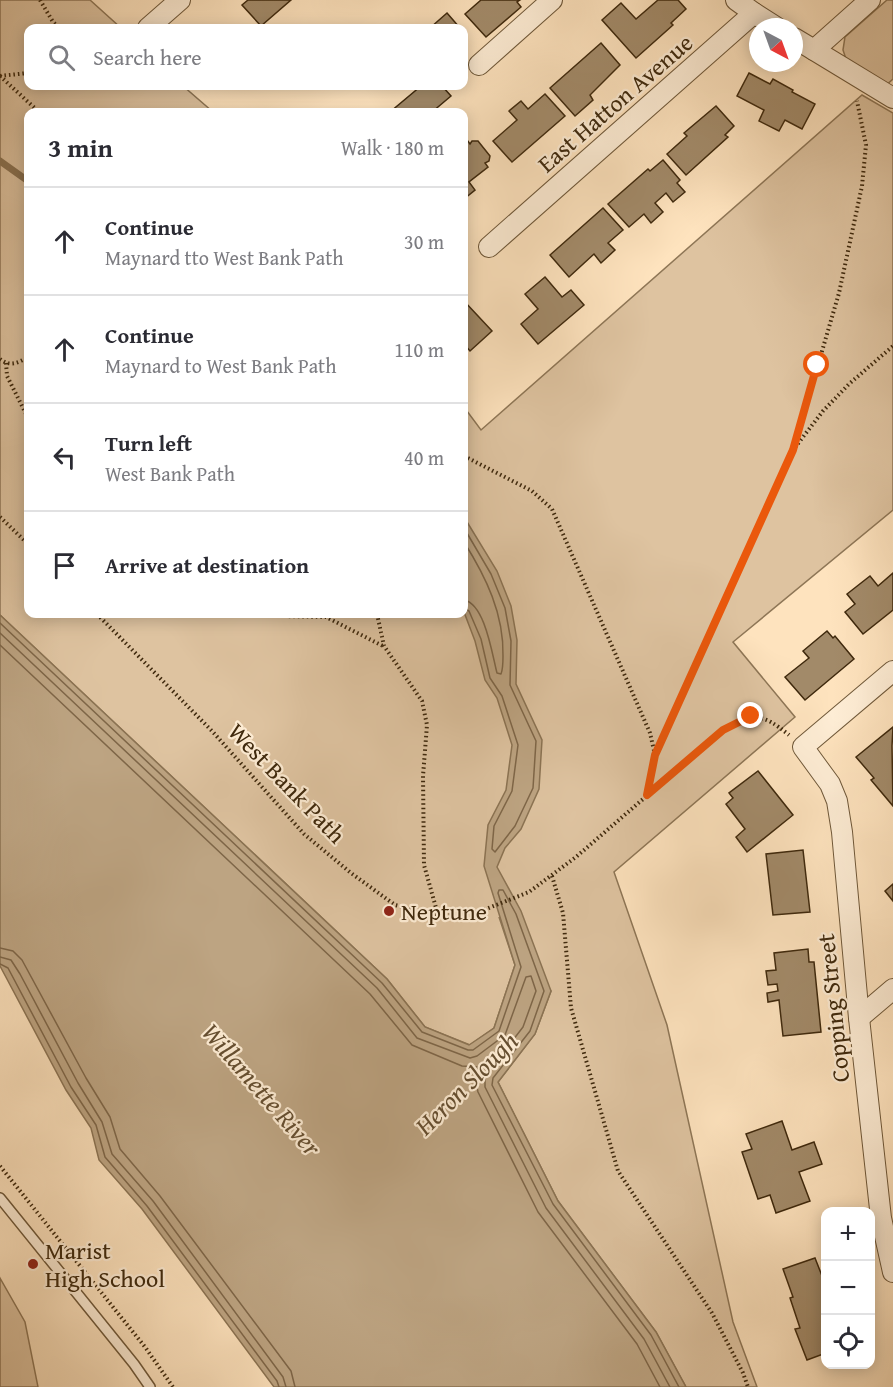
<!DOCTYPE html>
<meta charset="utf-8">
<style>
body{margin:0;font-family:"Gentium Book Plus",serif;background:#f2f2f3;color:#2b2b33}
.controls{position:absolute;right:18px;bottom:18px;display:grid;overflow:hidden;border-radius:12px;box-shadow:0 3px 15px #0003}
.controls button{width:54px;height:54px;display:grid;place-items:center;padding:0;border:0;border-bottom:2px solid #e1e1e2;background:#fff;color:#2b2b33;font:30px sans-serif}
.compass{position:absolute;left:749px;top:18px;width:54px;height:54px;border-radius:50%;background:#fff;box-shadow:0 3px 15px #0003;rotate:139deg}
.stop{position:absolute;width:18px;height:18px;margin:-14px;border:4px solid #ea580c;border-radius:50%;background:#fff}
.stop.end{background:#ea580c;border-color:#fff;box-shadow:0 2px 6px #0008}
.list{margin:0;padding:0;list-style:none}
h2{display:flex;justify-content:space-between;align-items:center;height:78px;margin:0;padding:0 24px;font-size:26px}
h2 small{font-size:20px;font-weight:400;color:#7c7c81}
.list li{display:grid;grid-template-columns:39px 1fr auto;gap:18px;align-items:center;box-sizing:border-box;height:108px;padding:0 24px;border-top:2px solid #e1e1e2}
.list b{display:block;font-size:22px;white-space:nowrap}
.list p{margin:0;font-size:20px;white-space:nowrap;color:#7c7c81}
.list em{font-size:20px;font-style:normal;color:#7c7c81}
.icon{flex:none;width:33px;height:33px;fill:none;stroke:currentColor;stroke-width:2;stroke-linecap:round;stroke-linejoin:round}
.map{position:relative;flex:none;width:893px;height:1387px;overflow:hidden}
.search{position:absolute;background:#fff;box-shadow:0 3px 15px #0003;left:24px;top:24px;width:444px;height:66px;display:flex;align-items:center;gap:15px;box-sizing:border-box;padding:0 21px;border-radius:12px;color:#7c7c81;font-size:22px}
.panel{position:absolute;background:#fff;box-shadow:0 3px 15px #0003;left:24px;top:108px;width:444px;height:510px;border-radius:12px}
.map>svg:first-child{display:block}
</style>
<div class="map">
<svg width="893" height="1387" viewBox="0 0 893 1387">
<rect width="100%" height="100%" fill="#fee3be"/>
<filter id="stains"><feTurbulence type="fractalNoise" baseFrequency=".00333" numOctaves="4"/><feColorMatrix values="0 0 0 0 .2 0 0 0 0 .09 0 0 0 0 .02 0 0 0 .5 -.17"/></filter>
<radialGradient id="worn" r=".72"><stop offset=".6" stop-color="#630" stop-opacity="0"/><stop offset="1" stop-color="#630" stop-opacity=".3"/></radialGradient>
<!-- green -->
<g fill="#dec3a0" stroke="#8e7656" stroke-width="1.5">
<polygon points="0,0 90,0 121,28 28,28 28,86 183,86 213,112 28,112 28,614 464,614 464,407 481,430 862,95 893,113 893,510 733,642 795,717 614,872 667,1025 733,1322 757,1387 686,1387 656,1332 558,1201 498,1082 535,1034 551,991 499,917 515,965 494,1028 470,1045 425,1027 387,979 0,615"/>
<polygon points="887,0 893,0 893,79 884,87 847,62 843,50 845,37"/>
<polygon points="0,1278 25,1322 38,1387 0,1387"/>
</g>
<!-- water -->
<polygon fill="#bda482" stroke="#8b7353" stroke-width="1.5" points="464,517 497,571 511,606 517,640 516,684 542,740 539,789 521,829 505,848 497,867 521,911 551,991 535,1034 498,1082 558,1201 656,1332 686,1387 274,1387 142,1209 99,1160 91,1128 66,1090 0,966 0,615 387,979 425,1027 469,1045 494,1028 515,965 484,866 488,825 506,790 512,745 497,698 485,680 475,641 464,612"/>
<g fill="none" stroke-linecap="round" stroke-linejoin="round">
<!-- shore -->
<g stroke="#7e6648" stroke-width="1.5">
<polyline points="464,528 491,574 505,608 511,641 510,685 536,741 533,788 515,826 495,852 492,849 494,826 512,791 518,745 502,696 490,678 481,639 469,611 464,608"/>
<path d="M 464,542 C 486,577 504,614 503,656 C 503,663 503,669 501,674 L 497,673 C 492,654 485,604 464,600"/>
<polyline points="0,623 382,983 422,1032 468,1050 473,1050 499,1031 521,967 498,893 499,890 503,890 516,914 544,991 530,1031 493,1078 492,1085 553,1204 651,1335 679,1387"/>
<polyline points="0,633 377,988 417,1038 470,1058 477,1056 505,1035 526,977 531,976 536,991 523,1027 487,1074 485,1080 485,1087 546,1208 644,1339 670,1387"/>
<polyline points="0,645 370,994 412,1045 462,1066 478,1067 476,1083 478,1092 538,1212 637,1344 660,1387"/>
<polyline points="0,948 13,951 22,960 86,1078 110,1117 120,1149 160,1196 291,1371 295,1387"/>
<polyline points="0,957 11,960 20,974 78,1083 102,1122 112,1154 153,1201 283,1377 286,1387"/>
<polyline points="0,964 8,968 71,1087 96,1125 105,1157 147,1206 277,1381 279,1387"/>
</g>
<!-- stream -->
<polyline stroke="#8b7353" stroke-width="7" points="0,161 28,181"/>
</g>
<!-- building -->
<g fill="#a28a69" stroke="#3f290d" stroke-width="1.5">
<polygon points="248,0 291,0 261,26 242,5"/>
<polygon points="481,0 520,0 517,2 521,7 486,37 465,14"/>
<polygon points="658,0 678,0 686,9 671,23 673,25 636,58 602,20 621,3 636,19"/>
<polygon points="447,13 460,28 430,28"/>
<polygon points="601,43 620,65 590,95 593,100 575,116 550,88"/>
<polygon points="749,73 770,84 773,79 793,90 792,92 815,104 802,129 785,120 779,131 759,121 764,110 737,96"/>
<polygon points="421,86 442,86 451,96 432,112 390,112"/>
<polygon points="545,94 565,116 512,162 493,141 517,120 509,111 521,101 528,109"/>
<polygon points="716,106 734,126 725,135 728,137 686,175 667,154 687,136 684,133"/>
<polygon points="464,136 470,144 472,141 478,141 490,156 489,161 485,163 488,167 469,182 475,190 464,199"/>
<polygon points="663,160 680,180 677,183 685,192 673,202 666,193 655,203 663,212 651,223 644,214 629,227 608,204 648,169 650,171"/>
<polygon points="603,208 623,230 608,243 615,250 601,263 594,254 569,277 550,255"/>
<polygon points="545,277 562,297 571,290 584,305 538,344 521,324 538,309 525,294"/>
<polygon points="464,301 492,331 470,351 464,344"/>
<polygon points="893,573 893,610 863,634 845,612 855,604 847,594 870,576 878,586"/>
<polygon points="827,631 833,638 835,636 854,659 805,700 785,677 809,658 803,651"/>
<polygon points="893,727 892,746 893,806 871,780 874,778 856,757"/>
<polygon points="758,771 793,815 747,852 736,837 745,829 726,804 733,798 729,793"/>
<polygon points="803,850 810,912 773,915 766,854"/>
<polygon points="893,884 893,901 885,891"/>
<polygon points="808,949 809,962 814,962 821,1032 783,1036 779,1000 768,1002 767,993 778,991 777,984 768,985 766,971 776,970 774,953"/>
<polygon points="782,1121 792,1150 814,1142 822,1164 799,1172 810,1201 776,1213 770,1195 758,1199 742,1152 752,1149 746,1134"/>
<polygon points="815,1258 826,1286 826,1353 807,1360 795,1329 800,1328 790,1298 793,1297 783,1269"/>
</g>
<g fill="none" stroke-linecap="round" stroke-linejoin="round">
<!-- service casing -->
<g stroke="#6f5839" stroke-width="12">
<polyline id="service" points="0,1198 134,1364 150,1387"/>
</g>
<!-- minor casing -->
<g stroke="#6f5839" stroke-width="22">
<g id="minor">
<polyline points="736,0 754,13"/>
<polyline points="148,28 180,0"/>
<polyline points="794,38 814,50 870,0"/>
<polyline points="814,50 893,98"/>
<polyline points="479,65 552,0"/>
<polyline points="489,247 754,13 776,27"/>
<polyline points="893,671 803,747 830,784 837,801 842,832 859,1018 881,1218 893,1272"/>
<polyline points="859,1018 893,989"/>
</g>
</g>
<!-- path -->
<g stroke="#3f290d" stroke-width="4" stroke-dasharray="1.5 3" stroke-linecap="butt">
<polyline points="40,0 53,22 60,28"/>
<polyline points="0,76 39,112"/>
<polyline points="0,76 28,73"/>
<path d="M 0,359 C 10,367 18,363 28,357"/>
<polyline points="6,363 7,376 28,418"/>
<polyline points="794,447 839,293 862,186 866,145 857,101"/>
<polyline points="464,456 532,491 552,509 650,733 655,755"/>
<polyline points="0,517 28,544"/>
<path d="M 97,614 L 212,731 L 304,834 L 351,873 L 395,905 L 438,915 L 459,915 L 481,911 L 529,892 L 576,857 L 723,730 C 754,715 760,711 789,735"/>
<polyline points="271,614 283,616 326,617 383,646"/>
<polyline points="377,614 384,646 422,701 427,725 423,776 424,865 438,915"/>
<polyline points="647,794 655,755 793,450 823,411 849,384 893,346"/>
<polyline points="552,876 563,913 571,1008 618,1171 712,1313 743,1373 748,1387"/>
<polyline points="0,1166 145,1347 173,1387"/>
</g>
<!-- service -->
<use href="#service" stroke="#feedd5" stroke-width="9"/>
<!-- minor -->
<use href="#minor" stroke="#feedd5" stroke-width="20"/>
</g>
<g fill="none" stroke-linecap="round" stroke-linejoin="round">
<!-- route -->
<polyline stroke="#ea580c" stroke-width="8" points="751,716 723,730 647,795 655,755 793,450 817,365"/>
</g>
<!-- markers -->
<g fill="#8f2418" stroke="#feedd5" stroke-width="2">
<circle cx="389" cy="911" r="6"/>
<circle cx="33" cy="1264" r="6"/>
</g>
<g text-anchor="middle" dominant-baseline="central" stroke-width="4.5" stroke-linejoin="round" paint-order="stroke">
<!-- street labels -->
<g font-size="24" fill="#3f290d" stroke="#feedd5">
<text transform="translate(615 103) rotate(-41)">East Hatton Avenue</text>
<text transform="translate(287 783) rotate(46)">West Bank Path</text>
<text transform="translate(833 1008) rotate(-96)">Copping Street</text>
</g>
<!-- poi labels -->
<g font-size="24" fill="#3f290d" stroke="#feedd5" text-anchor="start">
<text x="401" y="911">Neptune</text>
<text x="45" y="1250">Marist<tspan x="45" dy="28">High School</tspan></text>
</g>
<!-- water labels -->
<g font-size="26" font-style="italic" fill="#654e30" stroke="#feedd5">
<text transform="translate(466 1083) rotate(-45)">Heron Slough</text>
<text transform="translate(262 1089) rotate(49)">Willamette River</text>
</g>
</g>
<rect width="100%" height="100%" filter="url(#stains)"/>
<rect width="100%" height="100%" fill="url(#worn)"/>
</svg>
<div class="controls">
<button>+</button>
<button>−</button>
<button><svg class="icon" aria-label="locate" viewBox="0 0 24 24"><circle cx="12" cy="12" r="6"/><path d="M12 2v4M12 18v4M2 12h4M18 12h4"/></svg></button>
</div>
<svg class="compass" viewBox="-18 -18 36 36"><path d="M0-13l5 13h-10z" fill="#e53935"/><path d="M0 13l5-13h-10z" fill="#7c7c81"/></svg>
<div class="stop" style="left:817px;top:365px"></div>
<div class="stop end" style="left:751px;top:716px"></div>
<div class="search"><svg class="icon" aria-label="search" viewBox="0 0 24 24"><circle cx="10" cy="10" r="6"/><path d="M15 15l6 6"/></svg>Search here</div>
<section class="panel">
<h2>3 min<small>Walk · 180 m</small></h2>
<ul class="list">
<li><svg class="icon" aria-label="ahead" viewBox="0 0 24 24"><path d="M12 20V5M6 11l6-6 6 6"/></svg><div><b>Continue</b><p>Maynard tto West Bank Path</p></div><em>30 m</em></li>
<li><svg class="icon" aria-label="ahead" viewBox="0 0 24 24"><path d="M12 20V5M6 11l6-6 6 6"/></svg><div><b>Continue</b><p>Maynard to West Bank Path</p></div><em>110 m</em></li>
<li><svg class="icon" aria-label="left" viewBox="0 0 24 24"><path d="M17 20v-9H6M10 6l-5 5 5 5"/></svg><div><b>Turn left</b><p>West Bank Path</p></div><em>40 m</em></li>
<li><svg class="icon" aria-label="arrive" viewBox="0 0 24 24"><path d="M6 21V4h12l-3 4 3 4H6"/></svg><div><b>Arrive at destination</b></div></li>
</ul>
</section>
</div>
